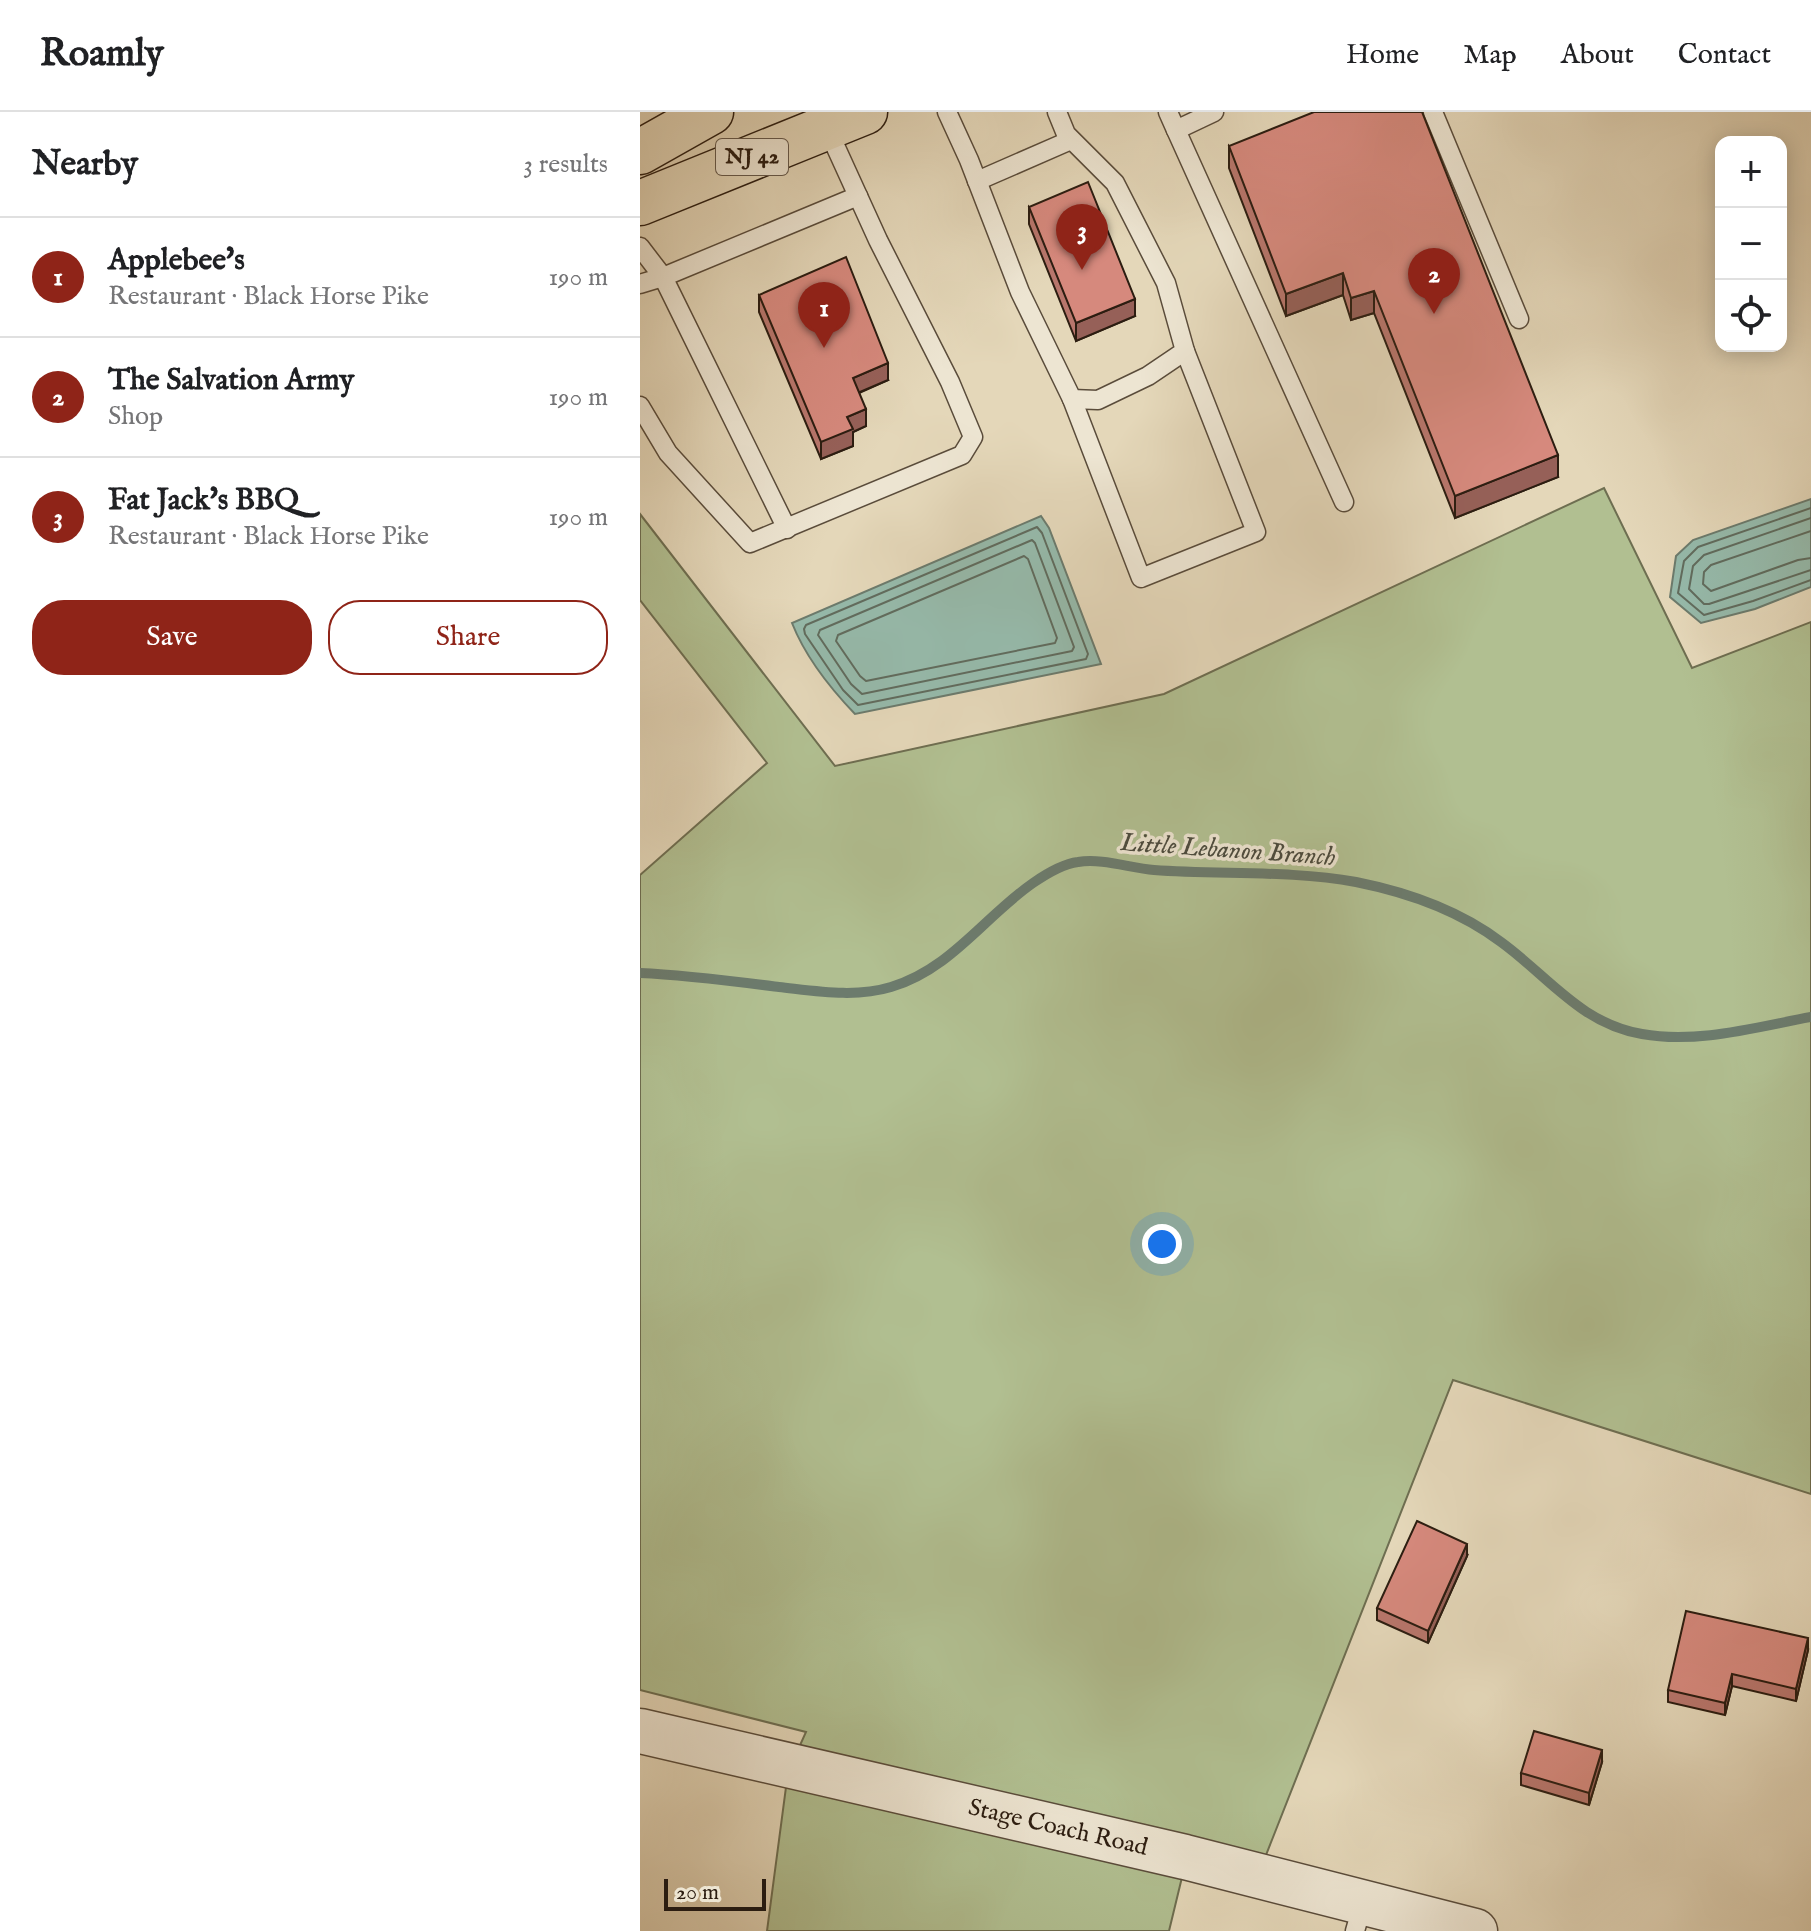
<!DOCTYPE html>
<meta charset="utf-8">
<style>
body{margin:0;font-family:"IM FELL English",serif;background:#f6f6f6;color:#202124}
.controls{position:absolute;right:24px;top:24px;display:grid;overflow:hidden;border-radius:16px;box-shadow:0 4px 20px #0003}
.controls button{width:72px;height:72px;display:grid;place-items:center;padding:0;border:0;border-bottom:2px solid #e0e0e0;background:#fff;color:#202124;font:40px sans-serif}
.scale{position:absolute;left:24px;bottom:20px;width:102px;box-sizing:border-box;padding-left:8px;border:4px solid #2c1d11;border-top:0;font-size:22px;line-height:28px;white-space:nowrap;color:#2c1d11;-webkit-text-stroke:6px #ede5d2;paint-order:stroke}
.you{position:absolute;left:522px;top:1132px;width:28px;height:28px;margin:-20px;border:6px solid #fff;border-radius:50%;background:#1a73e8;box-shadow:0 0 0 12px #1a73e833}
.badge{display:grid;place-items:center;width:52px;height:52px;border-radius:50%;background:#8f2418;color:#fff;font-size:26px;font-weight:700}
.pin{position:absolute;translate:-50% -66px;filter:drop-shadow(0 2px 4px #0008)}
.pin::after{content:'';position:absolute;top:42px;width:28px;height:24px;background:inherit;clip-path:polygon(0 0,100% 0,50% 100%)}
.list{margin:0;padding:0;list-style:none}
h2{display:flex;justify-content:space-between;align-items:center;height:104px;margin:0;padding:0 32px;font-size:34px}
h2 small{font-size:26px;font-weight:400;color:#757577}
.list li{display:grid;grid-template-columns:52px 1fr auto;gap:24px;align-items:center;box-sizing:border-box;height:120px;padding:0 32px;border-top:2px solid #e0e0e0}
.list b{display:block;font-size:30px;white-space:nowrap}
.list p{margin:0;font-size:26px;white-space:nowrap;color:#757577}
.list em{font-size:26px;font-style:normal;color:#757577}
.actions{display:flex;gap:16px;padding:24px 32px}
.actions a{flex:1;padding:18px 0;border:2px solid #8f2418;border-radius:32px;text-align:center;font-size:28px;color:#8f2418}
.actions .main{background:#8f2418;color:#fff}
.icon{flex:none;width:44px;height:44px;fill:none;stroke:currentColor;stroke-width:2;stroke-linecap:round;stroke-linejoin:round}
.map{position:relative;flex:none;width:1171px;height:1819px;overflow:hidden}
header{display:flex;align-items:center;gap:48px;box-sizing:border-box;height:112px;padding:0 40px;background:#fff;border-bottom:2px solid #e0e0e0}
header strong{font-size:38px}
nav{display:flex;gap:44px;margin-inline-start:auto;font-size:28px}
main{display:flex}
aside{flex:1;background:#fff}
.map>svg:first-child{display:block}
</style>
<header>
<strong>Roamly</strong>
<nav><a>Home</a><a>Map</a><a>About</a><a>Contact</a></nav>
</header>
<main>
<aside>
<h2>Nearby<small>3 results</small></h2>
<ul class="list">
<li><span class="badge">1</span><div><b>Applebee's</b><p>Restaurant · Black Horse Pike</p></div><em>190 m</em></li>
<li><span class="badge">2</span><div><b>The Salvation Army</b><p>Shop</p></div><em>190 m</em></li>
<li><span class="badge">3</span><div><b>Fat Jack's BBQ</b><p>Restaurant · Black Horse Pike</p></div><em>190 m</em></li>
</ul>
<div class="actions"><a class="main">Save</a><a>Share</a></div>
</aside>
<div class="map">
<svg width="1171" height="1819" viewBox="0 0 1171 1819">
<rect width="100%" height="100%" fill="#e4d7b9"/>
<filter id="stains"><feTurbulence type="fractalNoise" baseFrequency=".0025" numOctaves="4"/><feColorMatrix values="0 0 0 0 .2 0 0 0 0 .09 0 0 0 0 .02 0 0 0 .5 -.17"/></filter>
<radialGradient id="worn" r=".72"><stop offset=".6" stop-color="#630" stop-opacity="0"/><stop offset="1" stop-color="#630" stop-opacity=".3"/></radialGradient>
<!-- green -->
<polygon fill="#b1bf91" stroke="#6e6e51" stroke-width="2" points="964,376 1052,556 1171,510 1171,1382 813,1268 615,1771 544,1757 529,1819 127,1819 148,1660 166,1620 0,1578 0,763 127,651 0,488 0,402 195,654 524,582"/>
<!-- water -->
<g fill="#96baab" stroke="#6c7b6d" stroke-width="2">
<polygon points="1171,387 1171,475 1115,497 1061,511 1030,485 1036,444 1053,428"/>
<path d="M 401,404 L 409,416 L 461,552 L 215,602 C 190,576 165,544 152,511 Z"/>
</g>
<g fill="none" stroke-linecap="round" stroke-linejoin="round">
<!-- shore -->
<g stroke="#616c5e" stroke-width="2">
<polyline points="1171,396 1058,435 1044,449 1038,481 1064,503 1113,489 1171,468"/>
<polyline points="1171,406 1064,443 1053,454 1049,477 1064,492 1069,492 1171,458"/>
<polygon points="397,415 402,421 448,542 446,547 218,593 203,578 165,522 164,517 166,513"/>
<polyline points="1171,419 1071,453 1064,460 1063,472 1071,479 1158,448 1171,446"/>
<polygon points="392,428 395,431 434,535 432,539 222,582 211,572 178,523 180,518"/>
<polygon points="384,444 388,447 417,526 415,531 226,569 220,564 196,529 198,523"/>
</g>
<!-- stream -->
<path stroke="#6c7b6d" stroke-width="10" d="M 0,861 C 46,863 92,869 139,875 C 176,879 215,886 251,875 C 311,857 344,805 393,771 C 406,762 422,752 438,750 C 462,746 490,756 514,758 C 581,763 650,758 716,770 C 766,780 820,799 861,830 C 908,864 941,912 1002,922 C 1058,932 1116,915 1171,905"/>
<!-- service casing -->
<g stroke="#5a4c3b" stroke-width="21">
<g id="service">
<polyline points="307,0 329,48 380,180 432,287 458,288 508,264 545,239 526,171 475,71 426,22 417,0"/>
<polyline points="528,0 536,18 574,0"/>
<polyline points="793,0 879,207"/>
<polyline points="536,18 704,390"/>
<polyline points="337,69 431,28"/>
<polyline points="0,135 23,165 0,172"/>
<polyline points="432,287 501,466 616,420 545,239"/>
<polyline points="0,294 28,341 110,431 322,343 333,325 310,270 238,128 187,16"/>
<polyline points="147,417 23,165 218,84"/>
<polyline points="715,1819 723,1791"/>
</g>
</g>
<!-- tertiary casing -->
<g stroke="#5a4c3b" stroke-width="47">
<polyline id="tertiary" points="0,1619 545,1745 835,1819"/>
</g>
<!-- trunk casing -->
<g stroke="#2c1d11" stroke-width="47">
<g id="trunk">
<polyline points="0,40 71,0"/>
<polyline points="0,91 225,0"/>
</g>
</g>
<!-- service -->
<use href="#service" stroke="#ede5d2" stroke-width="18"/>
<!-- tertiary -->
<use href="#tertiary" stroke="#ede5d2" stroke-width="44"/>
<!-- trunk -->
<use href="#trunk" stroke="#e4d7b9" stroke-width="44"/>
</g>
<!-- wall -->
<g fill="#b8766c" stroke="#2c1d11" stroke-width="2">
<polygon points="589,34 918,365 815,406 734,201 711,208 703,183 646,204 589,56"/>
<polygon points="389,95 495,204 436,229 389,112"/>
<polygon points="119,183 248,268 219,281 226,314 213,320 213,334 181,347 119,200"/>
<polygon points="827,1444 788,1531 737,1508 737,1496"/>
<polygon points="1168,1538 1156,1589 1092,1574 1085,1603 1028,1590 1028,1578"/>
<polygon points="962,1650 949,1693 881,1673 881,1661"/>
</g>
<!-- shaded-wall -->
<g fill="#966058" stroke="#2c1d11" stroke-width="2">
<polygon points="703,161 703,183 646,204 646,182"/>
<polygon points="734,179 734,201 711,208 711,186"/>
<polygon points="495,187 495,204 436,229 436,211"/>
<polygon points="248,251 248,268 213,283 213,266"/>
<polygon points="226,297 226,314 213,320 213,334 181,347 181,330 207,305"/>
<polygon points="918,343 918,365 815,406 815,384"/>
<polygon points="827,1432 827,1444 788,1531 788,1519"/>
<polygon points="1168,1526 1168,1538 1156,1589 1156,1577"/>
<polygon points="1092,1562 1092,1574 1085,1603 1085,1591"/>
<polygon points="962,1638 962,1650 949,1693 949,1681"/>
</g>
<!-- building -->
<g fill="#d6897d" stroke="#2c1d11" stroke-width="2">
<polygon points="674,0 782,0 918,343 815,384 734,179 711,186 703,161 646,182 589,34"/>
<polygon points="448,70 495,187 436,211 389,95"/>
<polygon points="206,145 248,251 213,266 226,297 207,305 213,317 181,330 119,183"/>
<polygon points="777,1409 827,1432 788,1519 737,1496"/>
<polygon points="1046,1499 1168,1526 1156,1577 1092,1562 1085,1591 1028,1578"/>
<polygon points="894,1619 962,1638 949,1681 881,1661"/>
</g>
<g text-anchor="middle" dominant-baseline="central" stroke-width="7" stroke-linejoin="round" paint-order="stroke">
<!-- shield labels -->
<rect fill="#ede5d2" stroke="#66594b" stroke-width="2" x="76" y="27" width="72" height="36" rx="6"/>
<g font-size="22" font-weight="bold" fill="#2c1d11">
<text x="112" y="45">NJ 42</text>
</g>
<!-- street labels -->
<g font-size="24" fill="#2c1d11" stroke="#ede5d2">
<text transform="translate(418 1716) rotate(13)">Stage Coach Road</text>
</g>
<!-- water labels -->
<g font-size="26" font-style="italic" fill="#4c4c3f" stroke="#ede5d2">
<text transform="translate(588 738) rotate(4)">Little Lebanon Branch</text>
</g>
</g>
<rect width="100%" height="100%" filter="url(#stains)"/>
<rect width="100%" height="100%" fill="url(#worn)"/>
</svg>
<div class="controls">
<button>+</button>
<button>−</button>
<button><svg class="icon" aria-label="locate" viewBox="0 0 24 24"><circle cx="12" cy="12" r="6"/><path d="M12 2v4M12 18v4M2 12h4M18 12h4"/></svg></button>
</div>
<div class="scale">20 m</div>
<div class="you"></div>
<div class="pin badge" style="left:184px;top:236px">1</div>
<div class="pin badge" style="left:794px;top:202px">2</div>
<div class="pin badge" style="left:442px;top:158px">3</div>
</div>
</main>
